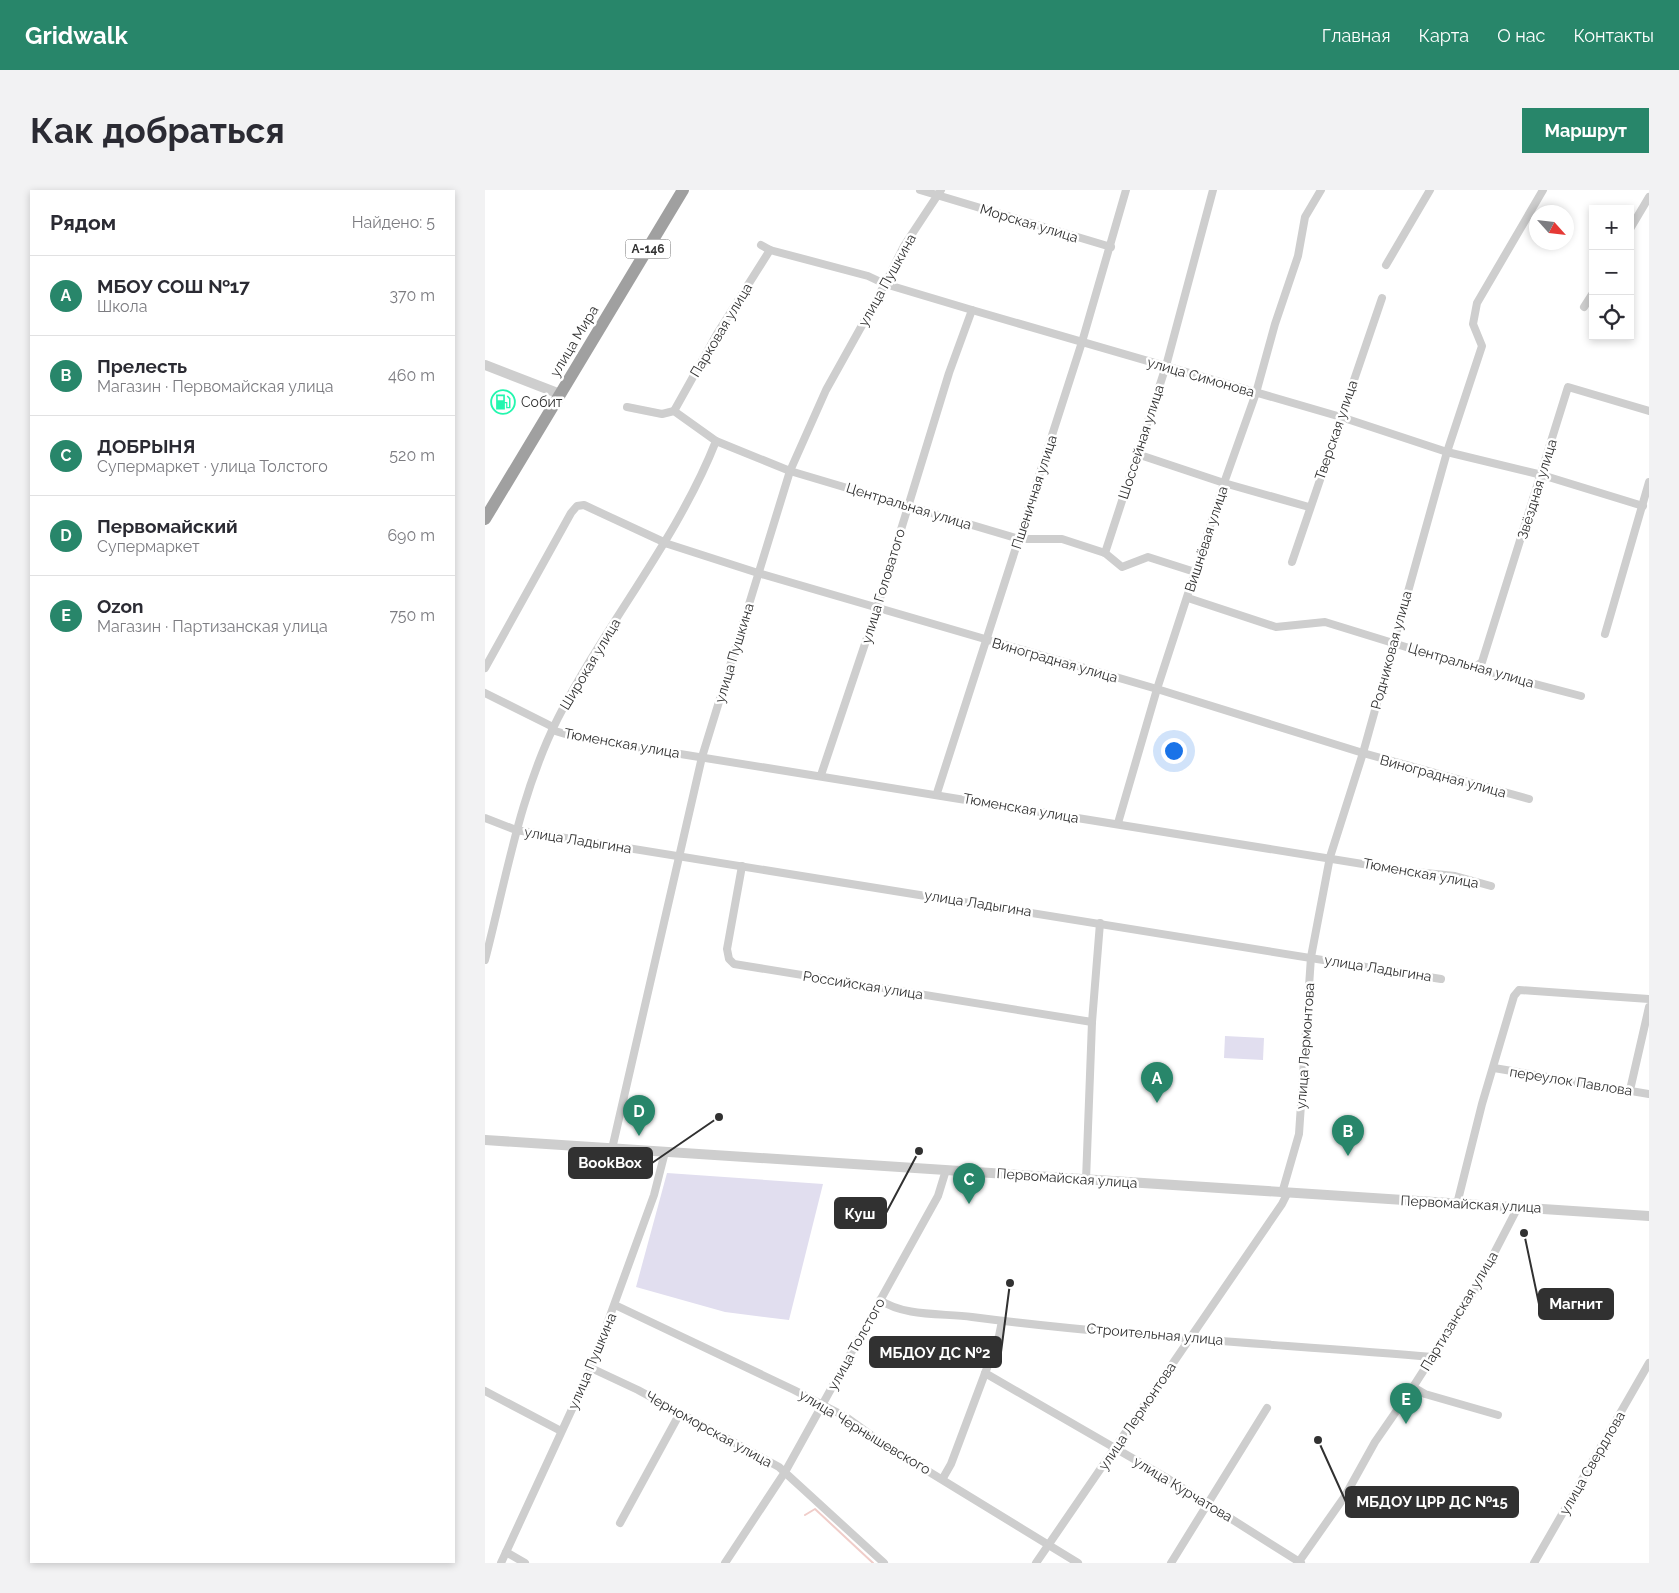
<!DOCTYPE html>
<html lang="ru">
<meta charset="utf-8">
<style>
body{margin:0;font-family:Raleway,sans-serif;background:#f2f2f3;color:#2b2b33}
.controls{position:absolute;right:15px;top:15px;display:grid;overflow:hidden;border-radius:0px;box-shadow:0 2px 8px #0003}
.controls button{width:45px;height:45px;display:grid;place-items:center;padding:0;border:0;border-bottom:1px solid #e1e1e2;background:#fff;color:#2b2b33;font:25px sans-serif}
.compass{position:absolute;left:1044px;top:15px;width:45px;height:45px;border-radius:50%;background:#fff;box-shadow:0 2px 8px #0003;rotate:117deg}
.you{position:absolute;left:688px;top:560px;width:18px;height:18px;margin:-12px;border:4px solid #fff;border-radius:50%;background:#1a73e8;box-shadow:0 0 0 8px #1a73e833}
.badge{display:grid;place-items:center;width:32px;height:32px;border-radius:50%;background:#28866a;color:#fff;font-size:16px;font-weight:700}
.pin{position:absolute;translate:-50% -41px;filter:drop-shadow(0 1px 2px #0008)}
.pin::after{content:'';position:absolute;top:26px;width:18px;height:15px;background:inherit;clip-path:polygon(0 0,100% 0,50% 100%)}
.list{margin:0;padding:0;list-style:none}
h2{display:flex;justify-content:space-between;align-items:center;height:65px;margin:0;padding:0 20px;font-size:21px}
h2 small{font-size:16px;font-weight:400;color:#7c7c81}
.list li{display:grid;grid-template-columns:32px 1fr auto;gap:15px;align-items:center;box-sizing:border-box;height:80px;padding:0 20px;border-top:1px solid #e1e1e2}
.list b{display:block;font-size:19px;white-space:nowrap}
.list p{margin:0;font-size:16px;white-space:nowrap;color:#7c7c81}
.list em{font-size:16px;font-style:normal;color:#7c7c81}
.icon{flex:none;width:28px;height:28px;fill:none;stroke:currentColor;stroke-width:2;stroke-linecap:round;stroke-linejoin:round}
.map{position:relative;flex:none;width:1164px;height:1373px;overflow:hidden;border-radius:0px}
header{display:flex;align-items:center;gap:30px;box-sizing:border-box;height:70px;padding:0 25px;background:#28866a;color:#fff}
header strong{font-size:24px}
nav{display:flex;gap:28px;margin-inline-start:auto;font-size:18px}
.intro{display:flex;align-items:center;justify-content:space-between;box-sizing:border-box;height:120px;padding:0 30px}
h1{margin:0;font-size:35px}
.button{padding:12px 22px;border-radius:0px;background:#28866a;color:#fff;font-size:18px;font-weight:700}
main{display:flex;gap:30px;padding:0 30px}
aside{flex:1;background:#fff;border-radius:0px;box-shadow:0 2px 8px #0003}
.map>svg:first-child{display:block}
</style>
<header>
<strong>Gridwalk</strong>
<nav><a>Главная</a><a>Карта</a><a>О нас</a><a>Контакты</a></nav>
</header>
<div class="intro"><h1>Как добраться</h1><a class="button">Маршрут</a></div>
<main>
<aside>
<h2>Рядом<small>Найдено: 5</small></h2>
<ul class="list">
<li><span class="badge">A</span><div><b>МБОУ СОШ №17</b><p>Школа</p></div><em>370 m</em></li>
<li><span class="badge">B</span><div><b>Прелесть</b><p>Магазин · Первомайская улица</p></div><em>460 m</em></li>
<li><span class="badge">C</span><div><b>ДОБРЫНЯ</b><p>Супермаркет · улица Толстого</p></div><em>520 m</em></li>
<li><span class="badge">D</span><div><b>Первомайский</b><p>Супермаркет</p></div><em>690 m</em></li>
<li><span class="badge">E</span><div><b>Ozon</b><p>Магазин · Партизанская улица</p></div><em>750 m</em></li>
</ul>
</aside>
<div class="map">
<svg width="1164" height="1373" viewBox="0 0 1164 1373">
<rect width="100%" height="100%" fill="#fff"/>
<!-- green -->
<g fill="#e1deef">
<polygon points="740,846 779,848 778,870 739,868"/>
<polygon points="182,983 338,994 304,1130 240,1122 151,1097"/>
</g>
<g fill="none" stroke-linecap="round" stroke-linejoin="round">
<!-- stream -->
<polyline stroke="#f0cdc9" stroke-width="2" points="320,1325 330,1319 388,1373"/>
<!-- minor -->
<g stroke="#cecece" stroke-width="8">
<polyline points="435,0 626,57"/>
<polyline points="1145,39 1164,7"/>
<polyline points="276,55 285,60 383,86 400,94 487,120 856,227 962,262 1057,285 1158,316"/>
<polyline points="901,75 945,0"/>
<polyline points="1099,117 1108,103"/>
<polyline points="142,217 177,224 189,221 231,251 305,281 534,349 577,349 620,363 637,377 663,367 710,382"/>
<polyline points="189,221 232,144 285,60"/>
<polyline points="652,264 739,293 824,317"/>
<polyline points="620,363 681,176 728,0"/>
<polyline points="807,372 897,108"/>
<polyline points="703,408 791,437 840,432 989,478 1096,506"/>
<polyline points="1120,444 1164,292"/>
<polyline points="0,478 86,323 92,316 99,315 183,354 273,383 672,499 878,563 1044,609"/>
<polyline points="989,478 997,472 1083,197 1164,221"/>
<polyline points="0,503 68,537"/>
<polyline points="67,540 90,547 921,681 970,686 1006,696"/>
<polyline points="336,585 392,418 464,183 487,120"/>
<polyline points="452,603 597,152 641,0"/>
<polyline points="0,628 31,640 956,789"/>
<polyline points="633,633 672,499 739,293 771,203 790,134 813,66 820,27 836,0"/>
<polyline points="257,676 242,759 244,769 249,774 607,832"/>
<path d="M 0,770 C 21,689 35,603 73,528 C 121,433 192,350 231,251"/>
<polyline points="1009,878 1164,904"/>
<polyline points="1145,900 1164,817"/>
<polyline points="127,959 217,567 305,281 341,200 400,94 419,56 456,0"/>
<polyline points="601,990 607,832 615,733"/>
<polyline points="797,1003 814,944 826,767 845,667 878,563 962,262 997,156 988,134 992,113 1058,0"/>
<polyline points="972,1014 997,914 1029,806 1034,800 1164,809"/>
<path d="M 395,1110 C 420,1127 458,1123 487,1127 C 640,1147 794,1154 948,1167"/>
<polyline points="130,1115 309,1200 361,1227 397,1253 593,1373"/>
<polyline points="106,1178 153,1200 294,1277 399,1373"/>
<polyline points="500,1183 680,1287 816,1373"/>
<polyline points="928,1197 940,1204 1013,1225"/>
<polyline points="0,1201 76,1241"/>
<polyline points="458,1288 466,1274 514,1146 517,1131"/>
<polyline points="135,1333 195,1223"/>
<polyline points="21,1362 40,1373"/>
<polyline points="16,1373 106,1178 169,1005 180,962"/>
<polyline points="240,1373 300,1282 453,1006 461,980"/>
<polyline points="551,1373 797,1014 802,1004"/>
<polyline points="686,1373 782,1218"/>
<polyline points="813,1373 860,1306 890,1252 928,1197 989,1102 1033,1017"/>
<polyline points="1049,1373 1164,1173"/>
</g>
<!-- tertiary -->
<g stroke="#cecece" stroke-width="10">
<polyline points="0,175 75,204"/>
<polyline points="0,950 1164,1026"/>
</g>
<!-- trunk -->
<polyline stroke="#a0a0a0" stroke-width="12" points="0,329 198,0"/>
</g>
<!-- icons -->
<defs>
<g id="fuel-ring" transform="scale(1.25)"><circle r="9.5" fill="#fff" stroke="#24f6ae" stroke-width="1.5"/><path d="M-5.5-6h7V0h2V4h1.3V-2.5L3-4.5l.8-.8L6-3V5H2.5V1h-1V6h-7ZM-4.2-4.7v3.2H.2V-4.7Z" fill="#24f6ae"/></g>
</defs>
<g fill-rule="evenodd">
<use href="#fuel-ring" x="18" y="212"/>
</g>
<g text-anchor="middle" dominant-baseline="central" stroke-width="5" stroke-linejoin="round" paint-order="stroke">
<!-- shield labels -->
<rect fill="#fff" stroke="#6f6f6f" stroke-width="1" x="140.5" y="49.5" width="45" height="19" rx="4"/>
<g font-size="12" font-weight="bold" fill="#313131">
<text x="163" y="59">А-146</text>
</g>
<!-- street labels -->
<g font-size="14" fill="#313131" stroke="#fff">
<text transform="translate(544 33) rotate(17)">Морская улица</text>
<text transform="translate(402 90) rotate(-61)">улица Пушкина</text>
<text transform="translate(236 140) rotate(-59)">Парковая улица</text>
<text transform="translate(89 151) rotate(-59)">улица Мира</text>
<text transform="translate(716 187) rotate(16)">улица Симонова</text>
<text transform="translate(851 240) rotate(-71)">Тверская улица</text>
<text transform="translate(656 252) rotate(-72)">Шоссейная улица</text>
<text transform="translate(1052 299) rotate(-73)">Звёздная улица</text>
<text transform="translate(549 302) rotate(-72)">Пшеничная улица</text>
<text transform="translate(424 316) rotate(17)">Центральная улица</text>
<text transform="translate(721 349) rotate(-72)">Вишнёвая улица</text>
<text transform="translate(398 396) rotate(-73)">улица Головатого</text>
<text transform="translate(906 460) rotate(-75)">Родниковая улица</text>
<text transform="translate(249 463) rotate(-73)">улица Пушкина</text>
<text transform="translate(570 470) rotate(16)">Виноградная улица</text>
<text transform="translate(105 474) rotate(-59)">Широкая улица</text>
<text transform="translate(986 475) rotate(16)">Центральная улица</text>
<text transform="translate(137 553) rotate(10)">Тюменская улица</text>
<text transform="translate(958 586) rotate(15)">Виноградная улица</text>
<text transform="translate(536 618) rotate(10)">Тюменская улица</text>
<text transform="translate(93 650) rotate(9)">улица Ладыгина</text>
<text transform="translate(936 683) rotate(10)">Тюменская улица</text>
<text transform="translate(493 713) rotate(9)">улица Ладыгина</text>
<text transform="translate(893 778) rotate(9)">улица Ладыгина</text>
<text transform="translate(378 795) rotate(9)">Российская улица</text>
<text transform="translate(820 856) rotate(-86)">улица Лермонтова</text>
<text transform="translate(1086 891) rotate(9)">переулок Павлова</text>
<text transform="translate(582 988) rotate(4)">Первомайская улица</text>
<text transform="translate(986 1014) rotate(3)">Первомайская улица</text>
<text transform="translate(974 1121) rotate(-59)">Партизанская улица</text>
<text transform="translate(670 1144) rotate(5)">Строительная улица</text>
<text transform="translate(371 1154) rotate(-61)">улица Толстого</text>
<text transform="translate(107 1171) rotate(-67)">улица Пушкина</text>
<text transform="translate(652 1226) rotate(-56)">улица Лермонтова</text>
<text transform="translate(224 1239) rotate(29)">Черноморская улица</text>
<text transform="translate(380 1242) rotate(31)">улица Чернышевского</text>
<text transform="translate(1107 1273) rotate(-60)">улица Свердлова</text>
<text transform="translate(698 1299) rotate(31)">улица Курчатова</text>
</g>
<!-- poi labels -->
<g font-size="14" fill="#313131" stroke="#fff" text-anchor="start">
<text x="36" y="212">Собит</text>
</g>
</g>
<!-- callouts -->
<path fill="none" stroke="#313131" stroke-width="2" d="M234 927L167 973M434 961L401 1023M1039 1043L1054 1114M525 1093L516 1162M833 1250L861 1312"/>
<g fill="#313131" stroke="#fff" stroke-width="2">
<circle cx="234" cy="927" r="5"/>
<circle cx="434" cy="961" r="5"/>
<circle cx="1039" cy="1043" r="5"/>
<circle cx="525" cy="1093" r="5"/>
<circle cx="833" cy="1250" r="5"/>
</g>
<g fill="#313131" stroke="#313131" stroke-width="2">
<rect x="84" y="958" width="83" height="30" rx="5"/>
<rect x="350" y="1008" width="51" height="30" rx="5"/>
<rect x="1054" y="1099" width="74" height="30" rx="5"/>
<rect x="385" y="1147" width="131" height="30" rx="5"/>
<rect x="861" y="1297" width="172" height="30" rx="5"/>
</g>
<g font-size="15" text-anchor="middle" font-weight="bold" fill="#fff">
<text x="125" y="978">BookBox</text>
<text x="375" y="1029">Куш</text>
<text x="1091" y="1119">Магнит</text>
<text x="450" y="1168">МБДОУ ДС №2</text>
<text x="947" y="1317">МБДОУ ЦРР ДС №15</text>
</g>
</svg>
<div class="controls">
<button>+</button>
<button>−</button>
<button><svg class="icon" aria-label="locate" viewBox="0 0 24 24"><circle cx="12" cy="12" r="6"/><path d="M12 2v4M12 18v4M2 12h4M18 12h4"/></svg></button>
</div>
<svg class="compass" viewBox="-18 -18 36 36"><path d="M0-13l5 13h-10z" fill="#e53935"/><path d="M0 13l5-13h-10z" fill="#7c7c81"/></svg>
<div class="you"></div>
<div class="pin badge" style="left:672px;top:913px">A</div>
<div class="pin badge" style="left:863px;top:966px">B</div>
<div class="pin badge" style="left:484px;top:1014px">C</div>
<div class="pin badge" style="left:154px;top:946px">D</div>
<div class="pin badge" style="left:921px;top:1234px">E</div>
</div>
</main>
